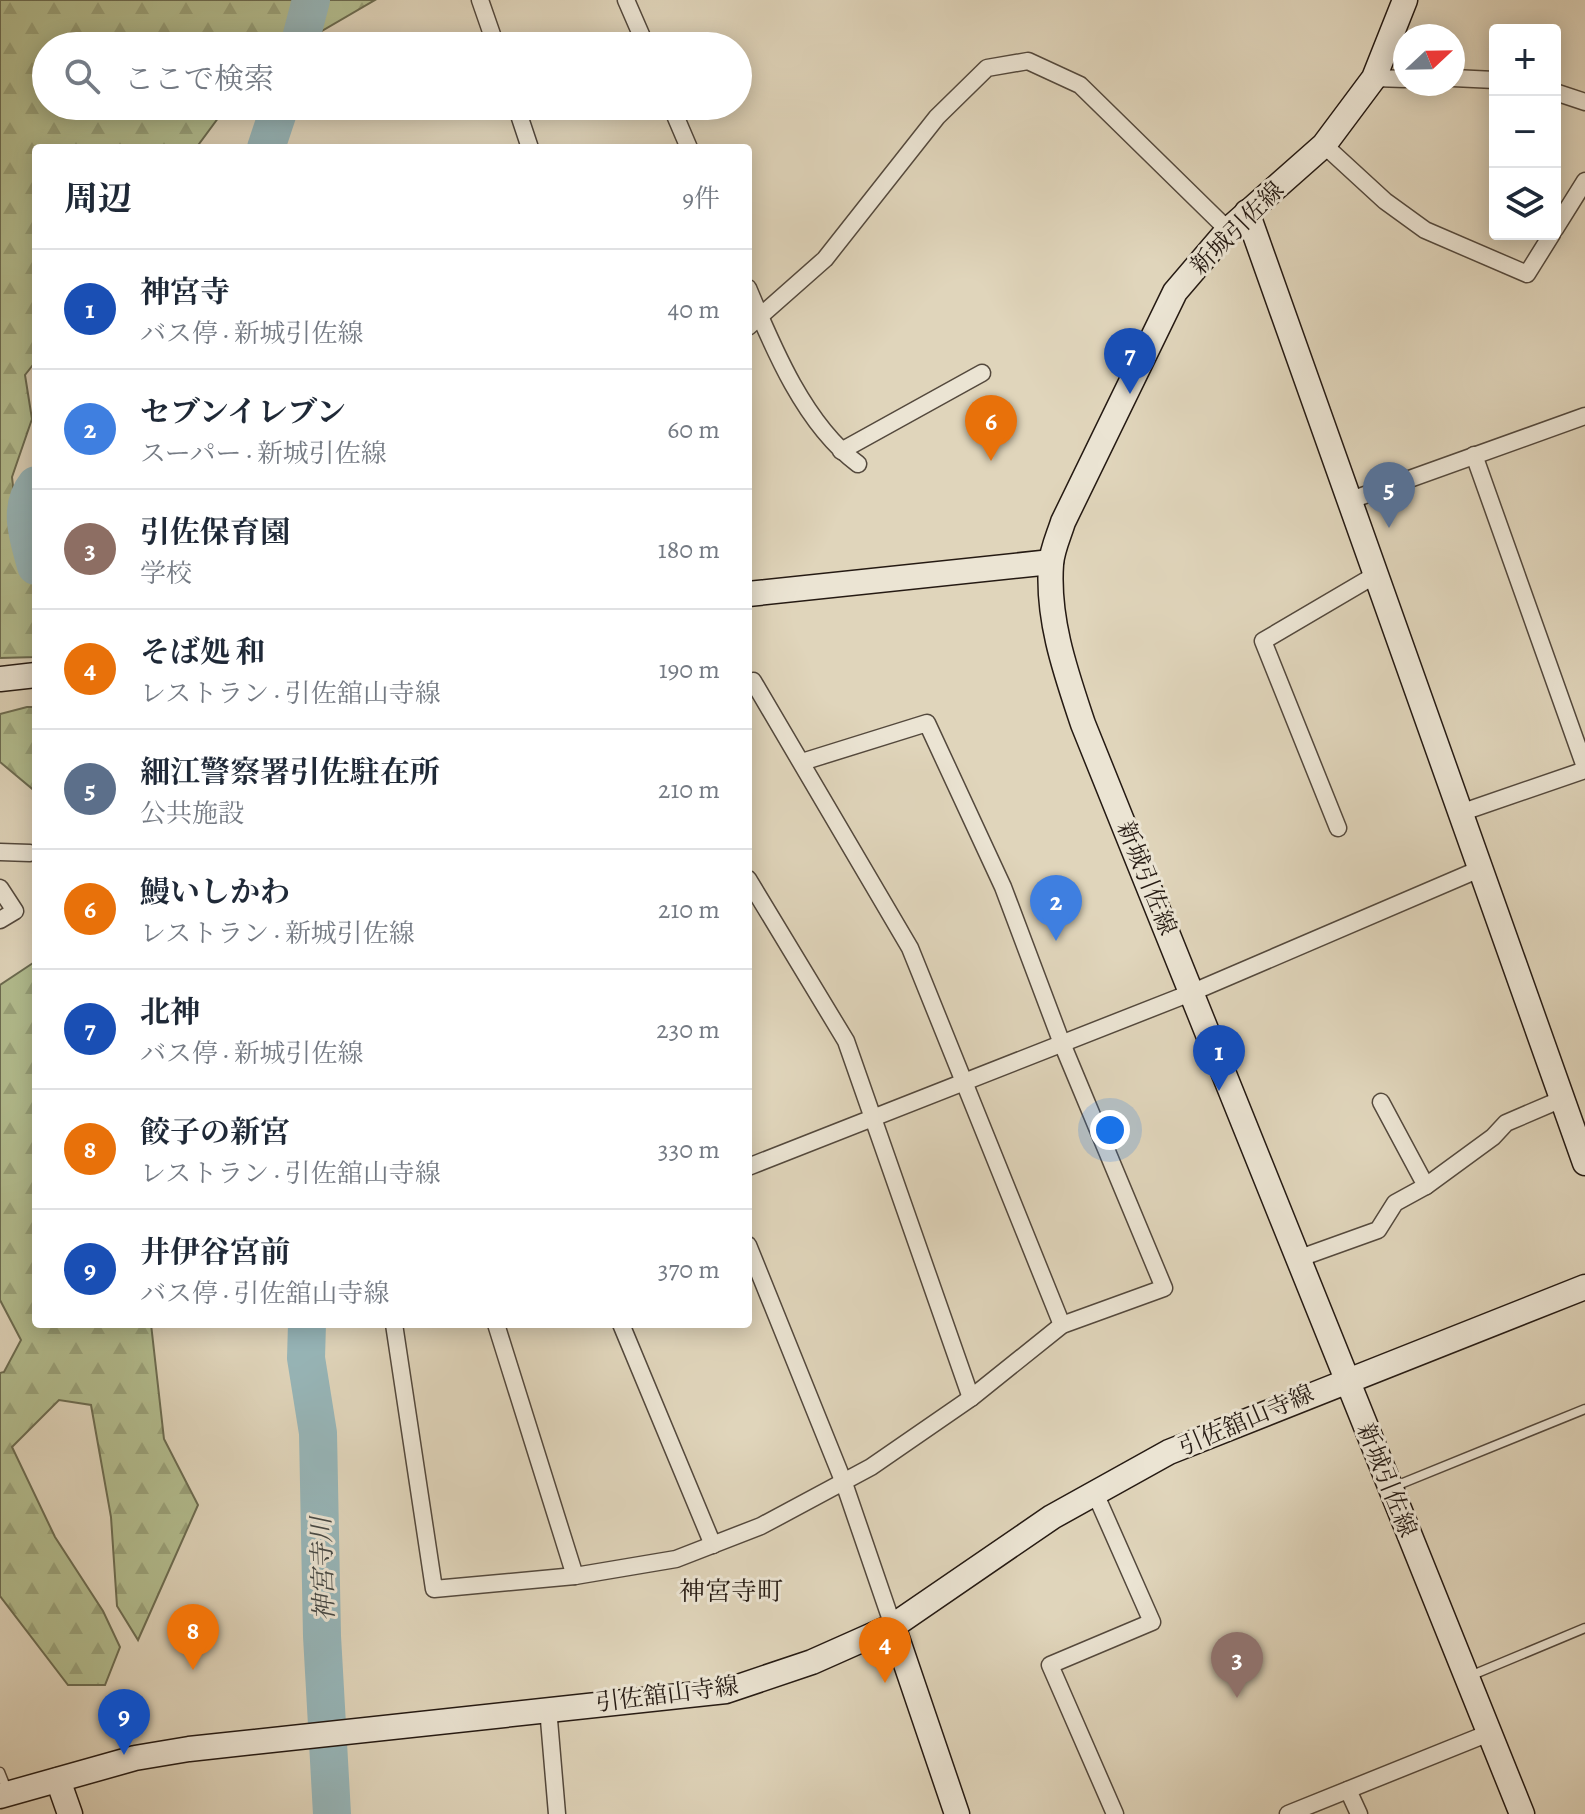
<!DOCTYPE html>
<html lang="ja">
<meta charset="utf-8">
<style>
body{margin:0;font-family:Alegreya,"Noto Serif JP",serif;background:#f6f6f7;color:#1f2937}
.controls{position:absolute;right:24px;top:24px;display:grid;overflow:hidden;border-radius:8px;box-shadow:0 4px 20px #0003}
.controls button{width:72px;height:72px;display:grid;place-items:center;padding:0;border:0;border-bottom:2px solid #e0e1e3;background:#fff;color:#1f2937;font:40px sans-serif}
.compass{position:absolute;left:1393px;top:24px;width:72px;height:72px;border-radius:50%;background:#fff;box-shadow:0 4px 20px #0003;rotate:68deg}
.you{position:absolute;left:1110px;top:1130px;width:28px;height:28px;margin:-20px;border:6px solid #fff;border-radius:50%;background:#1a73e8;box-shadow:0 0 0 12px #1a73e833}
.badge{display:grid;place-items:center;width:52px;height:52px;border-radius:50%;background:#8f2418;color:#fff;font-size:26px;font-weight:700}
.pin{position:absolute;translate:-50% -66px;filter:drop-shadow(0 2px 4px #0008)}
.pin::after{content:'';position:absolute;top:42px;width:28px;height:24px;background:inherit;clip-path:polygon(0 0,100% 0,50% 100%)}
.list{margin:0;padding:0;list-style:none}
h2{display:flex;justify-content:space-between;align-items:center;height:104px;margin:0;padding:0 32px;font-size:34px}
h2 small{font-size:26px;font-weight:400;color:#747a83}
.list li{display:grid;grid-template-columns:52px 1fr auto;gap:24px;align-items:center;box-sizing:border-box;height:120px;padding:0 32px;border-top:2px solid #e0e1e3}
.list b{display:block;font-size:30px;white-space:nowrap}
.list p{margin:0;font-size:26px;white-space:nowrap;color:#747a83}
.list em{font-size:26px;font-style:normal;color:#747a83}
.icon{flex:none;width:44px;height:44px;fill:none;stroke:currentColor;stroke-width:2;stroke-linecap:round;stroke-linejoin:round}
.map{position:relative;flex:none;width:1585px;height:1814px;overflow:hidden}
.search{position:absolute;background:#fff;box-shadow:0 4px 20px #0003;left:32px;top:32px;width:720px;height:88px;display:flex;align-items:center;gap:20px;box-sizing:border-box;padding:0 28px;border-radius:44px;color:#747a83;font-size:30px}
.panel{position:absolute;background:#fff;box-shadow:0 4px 20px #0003;left:32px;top:144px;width:720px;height:1184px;border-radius:8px}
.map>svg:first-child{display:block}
</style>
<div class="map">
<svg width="1585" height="1814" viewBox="0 0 1585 1814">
<defs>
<pattern id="forest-firs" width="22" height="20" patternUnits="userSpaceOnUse" patternTransform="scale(2)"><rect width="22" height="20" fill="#b3bd8f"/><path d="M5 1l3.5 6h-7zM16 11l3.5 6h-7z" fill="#9aa27a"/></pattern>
</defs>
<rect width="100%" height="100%" fill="#e0d5bb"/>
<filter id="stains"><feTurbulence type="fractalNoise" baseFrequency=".0025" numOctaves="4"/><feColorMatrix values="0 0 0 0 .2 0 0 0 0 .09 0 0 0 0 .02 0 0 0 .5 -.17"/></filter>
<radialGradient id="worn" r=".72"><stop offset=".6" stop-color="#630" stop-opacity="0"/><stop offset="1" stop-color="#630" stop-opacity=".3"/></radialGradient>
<!-- forest -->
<g fill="url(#forest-firs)" stroke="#6c6c51" stroke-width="2">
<polygon points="0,0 375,0 296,46 46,46 46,106 227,106 196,148 36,148 36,361 25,375 32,419 12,477 19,542 36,577 36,657 0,658"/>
<polygon points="27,707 36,707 36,792 0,762 0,714"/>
<polygon points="36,961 36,1324 151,1324 164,1439 198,1505 138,1640 117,1606 111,1517 91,1405 59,1400 12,1447 55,1537 103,1611 120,1647 105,1685 68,1685 0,1596 0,1373 4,1372 21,1340 0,1300 0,985"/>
</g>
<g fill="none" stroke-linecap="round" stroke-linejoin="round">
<!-- river -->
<g stroke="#97b6b9" stroke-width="38">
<polyline points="299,46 311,0"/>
<polyline points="266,148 280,106"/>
<path d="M 36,485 C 17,509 29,539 36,566"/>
<polyline points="307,1324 306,1358 318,1433 322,1636 332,1814"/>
</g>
<!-- lane casing -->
<g stroke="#54493d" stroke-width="11">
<g id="lane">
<polyline points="1393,1487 1585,1409"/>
<polyline points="1470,1676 1585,1628"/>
<polyline points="0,1772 8,1792"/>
</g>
</g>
<!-- street casing -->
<g stroke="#54493d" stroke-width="19">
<g id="street">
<polyline points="480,0 496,46"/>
<polyline points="626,0 646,46"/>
<polyline points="1374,78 1405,79"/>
<polyline points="1453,78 1495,80"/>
<polyline points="1555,92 1585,102"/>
<polyline points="516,106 530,148"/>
<polyline points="671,106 689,148"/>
<polyline points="1324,145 1385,201 1425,230 1527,274 1552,234"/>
<polyline points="1555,229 1585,181"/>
<path d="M 748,288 C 773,348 805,425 858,464"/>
<polyline points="748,327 825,259 937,117 987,68 1028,61 1080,85 1228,230"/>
<polyline points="841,451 982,373"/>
<polyline points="1474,455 1585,767"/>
<polyline points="1351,500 1585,416"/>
<polyline points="748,682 753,681 910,948 1062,1325"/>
<polyline points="1463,812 1585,770"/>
<polyline points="1338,828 1263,641 1377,574"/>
<polyline points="0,852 30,853"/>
<polyline points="748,879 846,1041 971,1398"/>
<polyline points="0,888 15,911 0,920"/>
<polyline points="748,1167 1193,992 1482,868"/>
<polyline points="1426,1186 1493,1137 1506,1123 1562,1099"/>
<polyline points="748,1245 844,1483 893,1626"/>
<polyline points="1300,1258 1378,1230 1395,1203 1426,1186 1381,1102"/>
<polyline points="394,1324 434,1589 575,1576 676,1559 761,1526 871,1467 971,1398 1062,1325 1164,1288 1061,1041 1003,887 927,723 802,762"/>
<polyline points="496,1324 575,1576"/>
<polyline points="621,1324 713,1545"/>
<polyline points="1095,1493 1152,1622 1050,1665 1115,1814"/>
<polyline points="548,1708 557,1814"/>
<polyline points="1348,1790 1359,1814"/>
<polyline points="1288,1814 1489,1733"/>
</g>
</g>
<!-- secondary casing -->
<g stroke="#251a13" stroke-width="27">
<g id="secondary">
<path d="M 1405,0 L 1374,78 L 1324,145 L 1228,230 L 1175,292 L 1063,522 C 1059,535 1052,550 1051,564 C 1047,620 1066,673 1083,724 L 1522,1814"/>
<polyline points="1247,212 1585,1163"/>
<polyline points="748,594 1051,562"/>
<polyline points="0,679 36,675"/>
<polyline points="893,1626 957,1814"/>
<polyline points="58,1780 70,1814"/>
<polyline points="0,1796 135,1758 189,1749 726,1691 812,1662 893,1626 1052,1517 1169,1452 1585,1287"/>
</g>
</g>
<!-- lane -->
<use href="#lane" stroke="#ebe4d3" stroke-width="8"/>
<!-- street -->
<use href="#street" stroke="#ebe4d3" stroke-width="16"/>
<!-- secondary -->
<use href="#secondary" stroke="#ebe4d3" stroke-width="24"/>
</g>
<g text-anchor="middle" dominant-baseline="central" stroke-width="6" stroke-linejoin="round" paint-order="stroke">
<!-- street labels -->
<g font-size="24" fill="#251a13" stroke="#ebe4d3">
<text transform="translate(1237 228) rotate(-45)">新城引佐線</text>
<text transform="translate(1147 878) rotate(68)">新城引佐線</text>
<text transform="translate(1246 1420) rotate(-23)">引佐舘山寺線</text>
<text transform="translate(1387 1480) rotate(68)">新城引佐線</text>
<text transform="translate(667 1694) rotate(-7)">引佐舘山寺線</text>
</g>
<!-- water labels -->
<g font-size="26" font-style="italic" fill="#474945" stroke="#ebe4d3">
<text transform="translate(323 1569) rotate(-92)">神宮寺川</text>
</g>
<!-- neighbourhood labels -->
<g font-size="26" fill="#251a13" stroke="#ebe4d3">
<text x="731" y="1591">神宮寺町</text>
</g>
</g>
<rect width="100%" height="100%" filter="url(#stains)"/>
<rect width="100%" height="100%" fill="url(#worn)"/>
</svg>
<div class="controls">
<button>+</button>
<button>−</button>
<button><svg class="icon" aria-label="layers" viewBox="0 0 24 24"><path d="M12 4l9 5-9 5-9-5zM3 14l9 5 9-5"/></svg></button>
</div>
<svg class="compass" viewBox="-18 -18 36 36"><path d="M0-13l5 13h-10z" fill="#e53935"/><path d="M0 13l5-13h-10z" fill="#747a83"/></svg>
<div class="you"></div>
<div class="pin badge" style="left:1219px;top:1091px;background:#1a4fb4">1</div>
<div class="pin badge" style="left:1056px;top:941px;background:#3f7fe0">2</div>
<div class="pin badge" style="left:1237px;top:1698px;background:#8d6e63">3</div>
<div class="pin badge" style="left:885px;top:1683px;background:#e8710a">4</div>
<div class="pin badge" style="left:1389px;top:528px;background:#5c6f8a">5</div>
<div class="pin badge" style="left:991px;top:461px;background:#e8710a">6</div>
<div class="pin badge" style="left:1130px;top:394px;background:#1a4fb4">7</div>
<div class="pin badge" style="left:193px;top:1670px;background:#e8710a">8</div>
<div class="pin badge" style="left:124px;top:1755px;background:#1a4fb4">9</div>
<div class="search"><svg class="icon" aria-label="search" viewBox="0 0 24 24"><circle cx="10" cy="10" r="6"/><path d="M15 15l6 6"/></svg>ここで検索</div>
<section class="panel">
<h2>周辺<small>9件</small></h2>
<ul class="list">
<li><span class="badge" style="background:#1a4fb4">1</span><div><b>神宮寺</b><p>バス停 · 新城引佐線</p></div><em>40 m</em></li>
<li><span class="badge" style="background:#3f7fe0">2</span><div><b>セブンイレブン</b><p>スーパー · 新城引佐線</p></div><em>60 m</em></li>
<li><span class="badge" style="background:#8d6e63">3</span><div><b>引佐保育園</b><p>学校</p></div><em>180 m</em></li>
<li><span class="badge" style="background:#e8710a">4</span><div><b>そば処 和</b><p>レストラン · 引佐舘山寺線</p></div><em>190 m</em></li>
<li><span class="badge" style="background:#5c6f8a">5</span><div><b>細江警察署引佐駐在所</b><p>公共施設</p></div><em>210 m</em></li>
<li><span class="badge" style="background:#e8710a">6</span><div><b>鰻いしかわ</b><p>レストラン · 新城引佐線</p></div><em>210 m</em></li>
<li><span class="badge" style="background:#1a4fb4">7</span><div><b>北神</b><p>バス停 · 新城引佐線</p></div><em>230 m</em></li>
<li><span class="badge" style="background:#e8710a">8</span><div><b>餃子の新宮</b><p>レストラン · 引佐舘山寺線</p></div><em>330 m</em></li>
<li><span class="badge" style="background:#1a4fb4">9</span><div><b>井伊谷宮前</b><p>バス停 · 引佐舘山寺線</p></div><em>370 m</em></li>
</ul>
</section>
</div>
